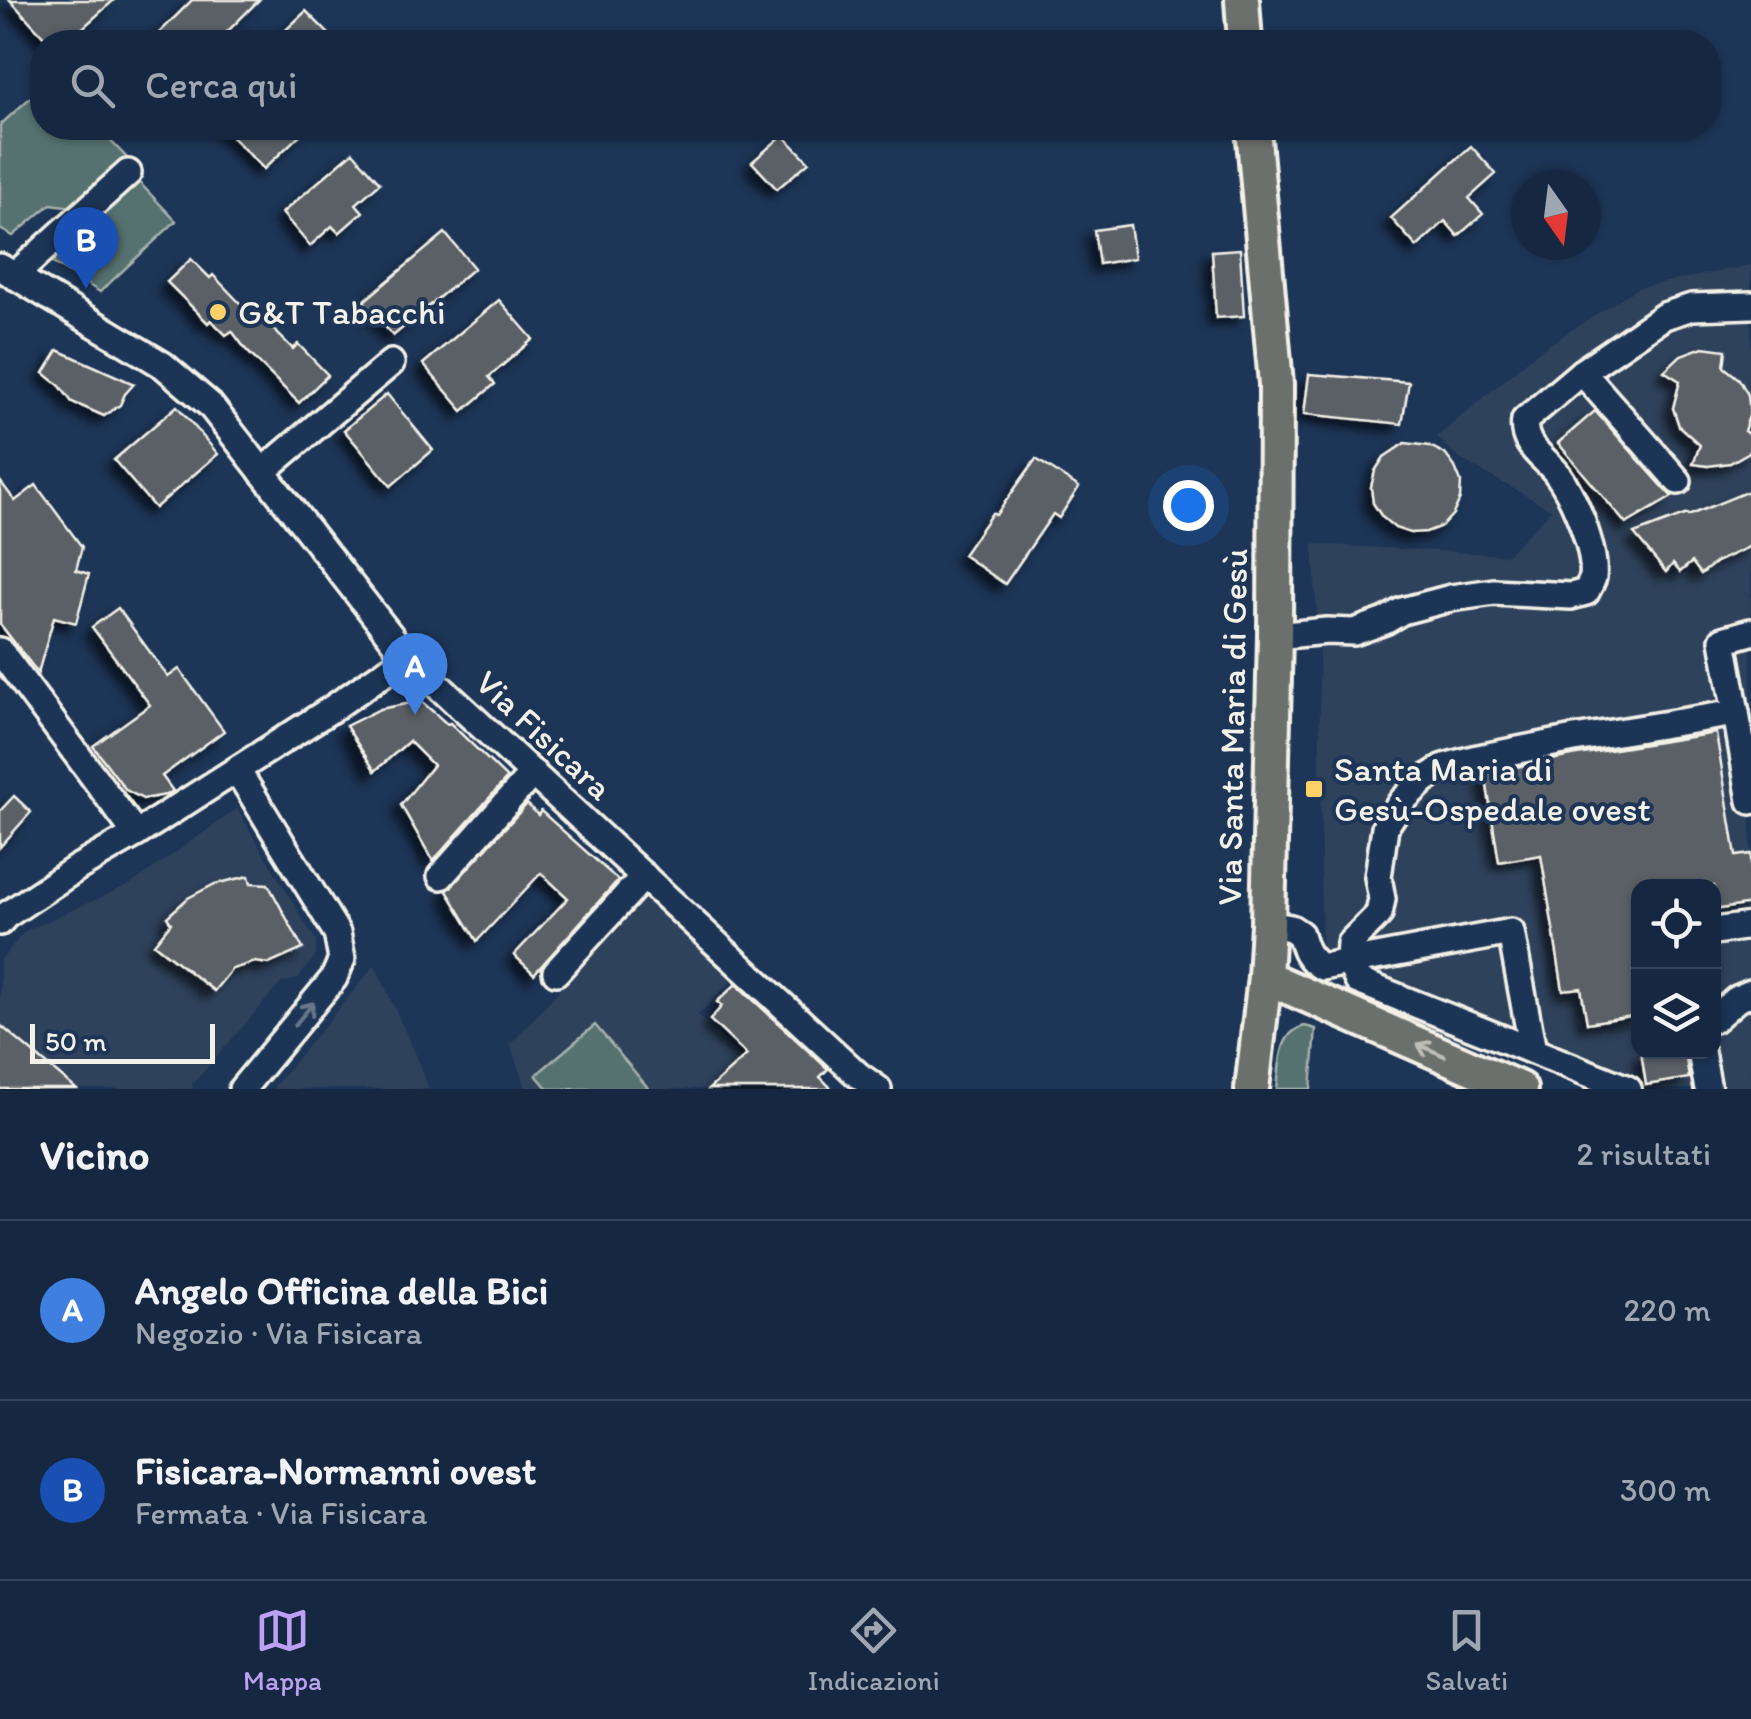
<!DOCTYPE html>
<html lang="it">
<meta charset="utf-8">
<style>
body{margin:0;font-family:Itim,sans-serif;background:#23344c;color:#f1f3f6}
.controls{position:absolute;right:30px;bottom:30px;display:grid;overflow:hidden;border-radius:20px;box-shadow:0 2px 8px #0004}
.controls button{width:90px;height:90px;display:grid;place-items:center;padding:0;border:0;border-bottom:2px solid #35445a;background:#162841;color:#f1f3f6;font:50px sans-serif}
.compass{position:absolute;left:1511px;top:170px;width:90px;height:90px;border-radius:50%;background:#162841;box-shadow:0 2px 8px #0004;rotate:166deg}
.scale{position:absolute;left:30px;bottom:25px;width:185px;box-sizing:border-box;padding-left:10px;border:5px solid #f4f1e8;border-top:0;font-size:28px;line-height:35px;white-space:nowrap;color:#f4f1e8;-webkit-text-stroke:8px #1d3557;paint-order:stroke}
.you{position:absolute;left:1188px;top:505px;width:35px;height:35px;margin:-25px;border:8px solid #fff;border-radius:50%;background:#1a73e8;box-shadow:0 0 0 15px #1a73e833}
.badge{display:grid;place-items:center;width:65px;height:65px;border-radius:50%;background:#bca0f2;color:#fff;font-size:32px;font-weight:700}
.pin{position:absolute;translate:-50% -82px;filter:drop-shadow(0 2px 5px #0008)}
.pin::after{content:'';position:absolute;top:52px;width:35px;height:30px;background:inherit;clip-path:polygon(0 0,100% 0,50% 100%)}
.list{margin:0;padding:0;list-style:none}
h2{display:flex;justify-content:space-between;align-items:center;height:130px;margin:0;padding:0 40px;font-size:42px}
h2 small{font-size:32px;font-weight:400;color:#9ea6b1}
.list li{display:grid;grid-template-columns:65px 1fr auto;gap:30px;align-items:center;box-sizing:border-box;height:180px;padding:0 40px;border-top:2px solid #35445a}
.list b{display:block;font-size:38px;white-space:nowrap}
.list p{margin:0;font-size:32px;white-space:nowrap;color:#9ea6b1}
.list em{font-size:32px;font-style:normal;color:#9ea6b1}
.icon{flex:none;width:55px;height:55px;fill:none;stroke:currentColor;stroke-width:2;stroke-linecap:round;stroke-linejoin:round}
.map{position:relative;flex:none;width:1751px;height:1089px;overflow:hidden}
.search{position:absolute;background:#162841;box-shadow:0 2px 8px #0004;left:30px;right:30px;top:30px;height:110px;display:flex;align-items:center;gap:25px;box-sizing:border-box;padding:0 35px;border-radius:40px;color:#9ea6b1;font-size:38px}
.sheet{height:490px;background:#162841}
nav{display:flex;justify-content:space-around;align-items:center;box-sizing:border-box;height:140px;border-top:2px solid #35445a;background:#162841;font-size:28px;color:#9ea6b1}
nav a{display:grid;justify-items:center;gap:5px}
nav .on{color:#bca0f2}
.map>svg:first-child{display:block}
</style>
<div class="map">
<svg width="1751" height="1089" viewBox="0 0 1751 1089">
<defs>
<filter id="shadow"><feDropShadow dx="-8" dy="8" stdDeviation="5" flood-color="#0009"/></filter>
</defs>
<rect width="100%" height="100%" fill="#1d3557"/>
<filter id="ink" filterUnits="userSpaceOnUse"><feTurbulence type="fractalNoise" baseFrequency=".01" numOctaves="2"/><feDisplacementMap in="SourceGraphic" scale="20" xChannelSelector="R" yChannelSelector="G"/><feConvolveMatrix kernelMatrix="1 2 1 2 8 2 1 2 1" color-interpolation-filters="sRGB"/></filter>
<g filter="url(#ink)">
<!-- built -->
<g fill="#2f425c" fill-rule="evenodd">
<path d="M 1751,265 L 1751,1089 L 1593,1089 L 1322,976 L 1319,648 L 1329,646 L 1326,615 L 1317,617 L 1313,544 L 1506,555 L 1552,510 L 1460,459 L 1437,437 L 1536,353 L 1637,288 ZM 1638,886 L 1714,886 L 1714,1052 L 1638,1052 Z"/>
<polygon points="237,809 316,941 316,955 298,979 281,983 192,1085 193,1089 0,1089 0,961 25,931 131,884"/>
<polygon points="645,894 734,979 698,1015 773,1089 526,1089 510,1045"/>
<polygon points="375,965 420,1064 429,1089 272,1089"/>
</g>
<!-- green -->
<g fill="#577270" stroke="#a6b2ac" stroke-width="2.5">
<polygon points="42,87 42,128 98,128 128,159 73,207 51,204 13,236 0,229 0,125"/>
<polygon points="136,179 176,221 100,292 48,260"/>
<polygon points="595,1025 649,1089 548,1089 536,1075"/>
<path d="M 1305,1026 L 1316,1029 L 1311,1089 L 1277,1089 C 1280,1066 1278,1032 1305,1026 Z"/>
</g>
<!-- building -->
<g fill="#5a6166" stroke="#f4f1e8" stroke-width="2.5" filter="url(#shadow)">
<polygon points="10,0 114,0 67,42 49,42"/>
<polygon points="192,0 259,0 217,42 150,42"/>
<polygon points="306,11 337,42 273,42"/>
<polygon points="223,128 307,128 264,169"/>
<polygon points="783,135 809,162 777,189 752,162"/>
<polygon points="1471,146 1496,174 1469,198 1483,214 1458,236 1445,221 1417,247 1391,218"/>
<polygon points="353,152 380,183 356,204 363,212 339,233 332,226 310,246 282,213"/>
<polygon points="1130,225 1135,258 1099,264 1094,230"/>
<polygon points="445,233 474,268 393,336 364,301"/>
<polygon points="1240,249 1244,316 1216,318 1212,251"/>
<polygon points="191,259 210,278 213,275 259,323 263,319 293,349 298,344 328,375 299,403 247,351 232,331 226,335 211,320 208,323 167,282"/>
<polygon points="499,300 533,339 489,377 495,384 463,411 423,364"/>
<polygon points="1703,347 1726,350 1724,367 1739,379 1748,395 1750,413 1744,431 1751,436 1751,451 1730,463 1708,466 1693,464 1700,445 1679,426 1673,408 1680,381 1664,371 1681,355"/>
<polygon points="58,350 134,384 125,394 120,405 104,416 72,402 60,386 44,373"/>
<polygon points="1309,374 1409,382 1402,424 1304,414"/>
<polygon points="387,394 433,450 391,486 344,430"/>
<polygon points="177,406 218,454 155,508 114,460"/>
<polygon points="1595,411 1672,497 1626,524 1558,443"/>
<polygon points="1405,443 1430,446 1445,454 1455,467 1461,482 1460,499 1453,514 1442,526 1426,532 1410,533 1395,528 1382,517 1373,503 1371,487 1375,471 1384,457"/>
<polygon points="1036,459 1079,487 1059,518 1053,514 1005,584 963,555 992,513 996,515"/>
<polygon points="0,481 15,501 36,485 82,547 76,570 89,574 76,623 54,617 38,673 0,624"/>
<polygon points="1751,490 1751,546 1716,562 1701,574 1692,562 1680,572 1673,564 1666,572 1634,534 1687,514 1688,516"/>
<polygon points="118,608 168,677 179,669 224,731 162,776 173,791 166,795 143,799 126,790 93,746 150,705 92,627"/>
<polygon points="421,701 447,724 450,723 507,778 433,861 401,805 433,765 409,741 375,771 346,726 380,709"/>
<polygon points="1716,733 1736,856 1751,854 1751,904 1714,910 1714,886 1638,886 1638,1015 1587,1023 1581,988 1563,990 1541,855 1499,862 1485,773 1577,755"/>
<polygon points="14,796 31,812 0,847 0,811"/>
<polygon points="527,804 538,815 541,811 618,880 534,974 514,955 568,898 541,873 477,941 447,891"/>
<polygon points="249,876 251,883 268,884 303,949 269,964 255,962 232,969 214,991 154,944 171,923 167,917 188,898 215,884"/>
<polygon points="736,984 828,1069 820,1077 832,1089 709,1089 747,1055 710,1020 722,1006 717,1002"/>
<polygon points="0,1025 76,1089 0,1089"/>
<polygon points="1641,1052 1685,1052 1689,1078 1646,1085"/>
</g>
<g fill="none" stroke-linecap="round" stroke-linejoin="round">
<!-- minor casing -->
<g stroke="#f4f1e8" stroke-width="32">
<g id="minor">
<polyline points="0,267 163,365 210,405 407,657 858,1075 878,1089"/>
<polyline points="14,276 128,173"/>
<polyline points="1582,372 1678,481"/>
<polyline points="262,472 391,363"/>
<path d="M 1275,636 L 1327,631 L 1354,632 L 1385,621 L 1402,611 L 1451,598 L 1494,592 L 1571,596 L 1586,592 C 1588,588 1592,581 1593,577 C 1596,549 1573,494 1556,472 C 1542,455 1521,445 1525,420 L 1582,372 L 1664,316 L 1692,307 L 1751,305"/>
<polyline points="0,651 136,834 330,710 407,657"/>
<polyline points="1736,713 1751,801"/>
<polyline points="237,770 337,933 342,959 334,978 242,1089"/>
<polyline points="441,876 533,773"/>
<polyline points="0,922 5,916 77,868 136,834"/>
<path d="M 1268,924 L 1291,928 L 1300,934 C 1304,949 1308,959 1322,967 L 1511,932 L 1533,1051"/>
<polyline points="1714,931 1751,926"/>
<polyline points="556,972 644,876"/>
<polyline points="1714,1019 1737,999 1751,993"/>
<polyline points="1701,1052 1708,1089"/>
<polyline points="1628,1089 1358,981 1349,961 1350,943 1379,914 1382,899 1378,877 1385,827 1402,801 1424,780 1444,767 1473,759 1574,739 1736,713 1723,640 1751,632"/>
</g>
</g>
<!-- major casing -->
<g stroke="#f4f1e8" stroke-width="40">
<g id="major">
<polyline points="1242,0 1245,42"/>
<polyline points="1265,977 1520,1089"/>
<polyline points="1252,1089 1265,977 1268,924 1275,636 1276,384 1253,128"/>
</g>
</g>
<!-- minor -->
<use href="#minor" stroke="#1d3557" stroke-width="25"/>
<!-- major -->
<use href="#major" stroke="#6c706d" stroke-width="32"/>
</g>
<!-- one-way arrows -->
<defs><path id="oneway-shaft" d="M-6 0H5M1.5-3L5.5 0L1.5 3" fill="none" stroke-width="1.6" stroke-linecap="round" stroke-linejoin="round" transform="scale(2.5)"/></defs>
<use stroke="#68778a" href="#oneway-shaft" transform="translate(304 1014) rotate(-50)"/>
<use stroke="#bebdb7" href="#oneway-shaft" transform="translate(1431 1050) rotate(-156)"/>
</g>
<!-- markers -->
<g fill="#ffd166" stroke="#1d3557" stroke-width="4">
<circle cx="218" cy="312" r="10"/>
<rect x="1304" y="779" width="20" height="20" rx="5"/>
</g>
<g text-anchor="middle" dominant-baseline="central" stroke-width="8" stroke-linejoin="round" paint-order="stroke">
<!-- poi labels -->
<g font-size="35" fill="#f4f1e8" stroke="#1d3557" text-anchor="start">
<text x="238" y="312">G&amp;T Tabacchi</text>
<text x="1334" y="769">Santa Maria di<tspan x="1334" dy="40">Gesù-Ospedale ovest</tspan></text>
</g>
<!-- street labels -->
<g font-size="35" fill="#f4f1e8" stroke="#1d3557">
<text transform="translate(1232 727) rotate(-89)">Via Santa Maria di Gesù</text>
<text transform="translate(544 735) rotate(43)">Via Fisicara</text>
</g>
</g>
</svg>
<div class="controls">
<button><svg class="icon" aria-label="locate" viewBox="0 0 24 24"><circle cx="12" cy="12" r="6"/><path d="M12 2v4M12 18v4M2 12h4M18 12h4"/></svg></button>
<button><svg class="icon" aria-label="layers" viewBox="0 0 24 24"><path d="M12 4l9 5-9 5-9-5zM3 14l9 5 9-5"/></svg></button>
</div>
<svg class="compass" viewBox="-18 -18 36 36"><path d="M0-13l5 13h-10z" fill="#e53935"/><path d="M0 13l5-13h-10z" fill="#9ea6b1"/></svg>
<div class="scale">50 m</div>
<div class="you"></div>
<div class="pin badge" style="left:415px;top:715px;background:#3f7fe0">A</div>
<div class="pin badge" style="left:86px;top:289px;background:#1a4fb4">B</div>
<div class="search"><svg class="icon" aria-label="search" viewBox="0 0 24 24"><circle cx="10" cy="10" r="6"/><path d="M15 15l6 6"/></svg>Cerca qui</div>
</div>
<section class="sheet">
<h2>Vicino<small>2 risultati</small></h2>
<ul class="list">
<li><span class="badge" style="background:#3f7fe0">A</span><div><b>Angelo Officina della Bici</b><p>Negozio · Via Fisicara</p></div><em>220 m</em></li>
<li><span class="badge" style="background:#1a4fb4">B</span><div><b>Fisicara-Normanni ovest</b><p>Fermata · Via Fisicara</p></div><em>300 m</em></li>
</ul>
</section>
<nav>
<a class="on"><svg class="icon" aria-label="map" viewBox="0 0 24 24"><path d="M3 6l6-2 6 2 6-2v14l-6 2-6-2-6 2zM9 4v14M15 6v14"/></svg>Mappa</a>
<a><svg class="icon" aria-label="directions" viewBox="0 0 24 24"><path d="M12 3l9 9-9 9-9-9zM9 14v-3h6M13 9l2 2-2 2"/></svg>Indicazioni</a>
<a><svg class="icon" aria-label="saved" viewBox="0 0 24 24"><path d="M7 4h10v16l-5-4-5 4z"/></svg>Salvati</a>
</nav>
